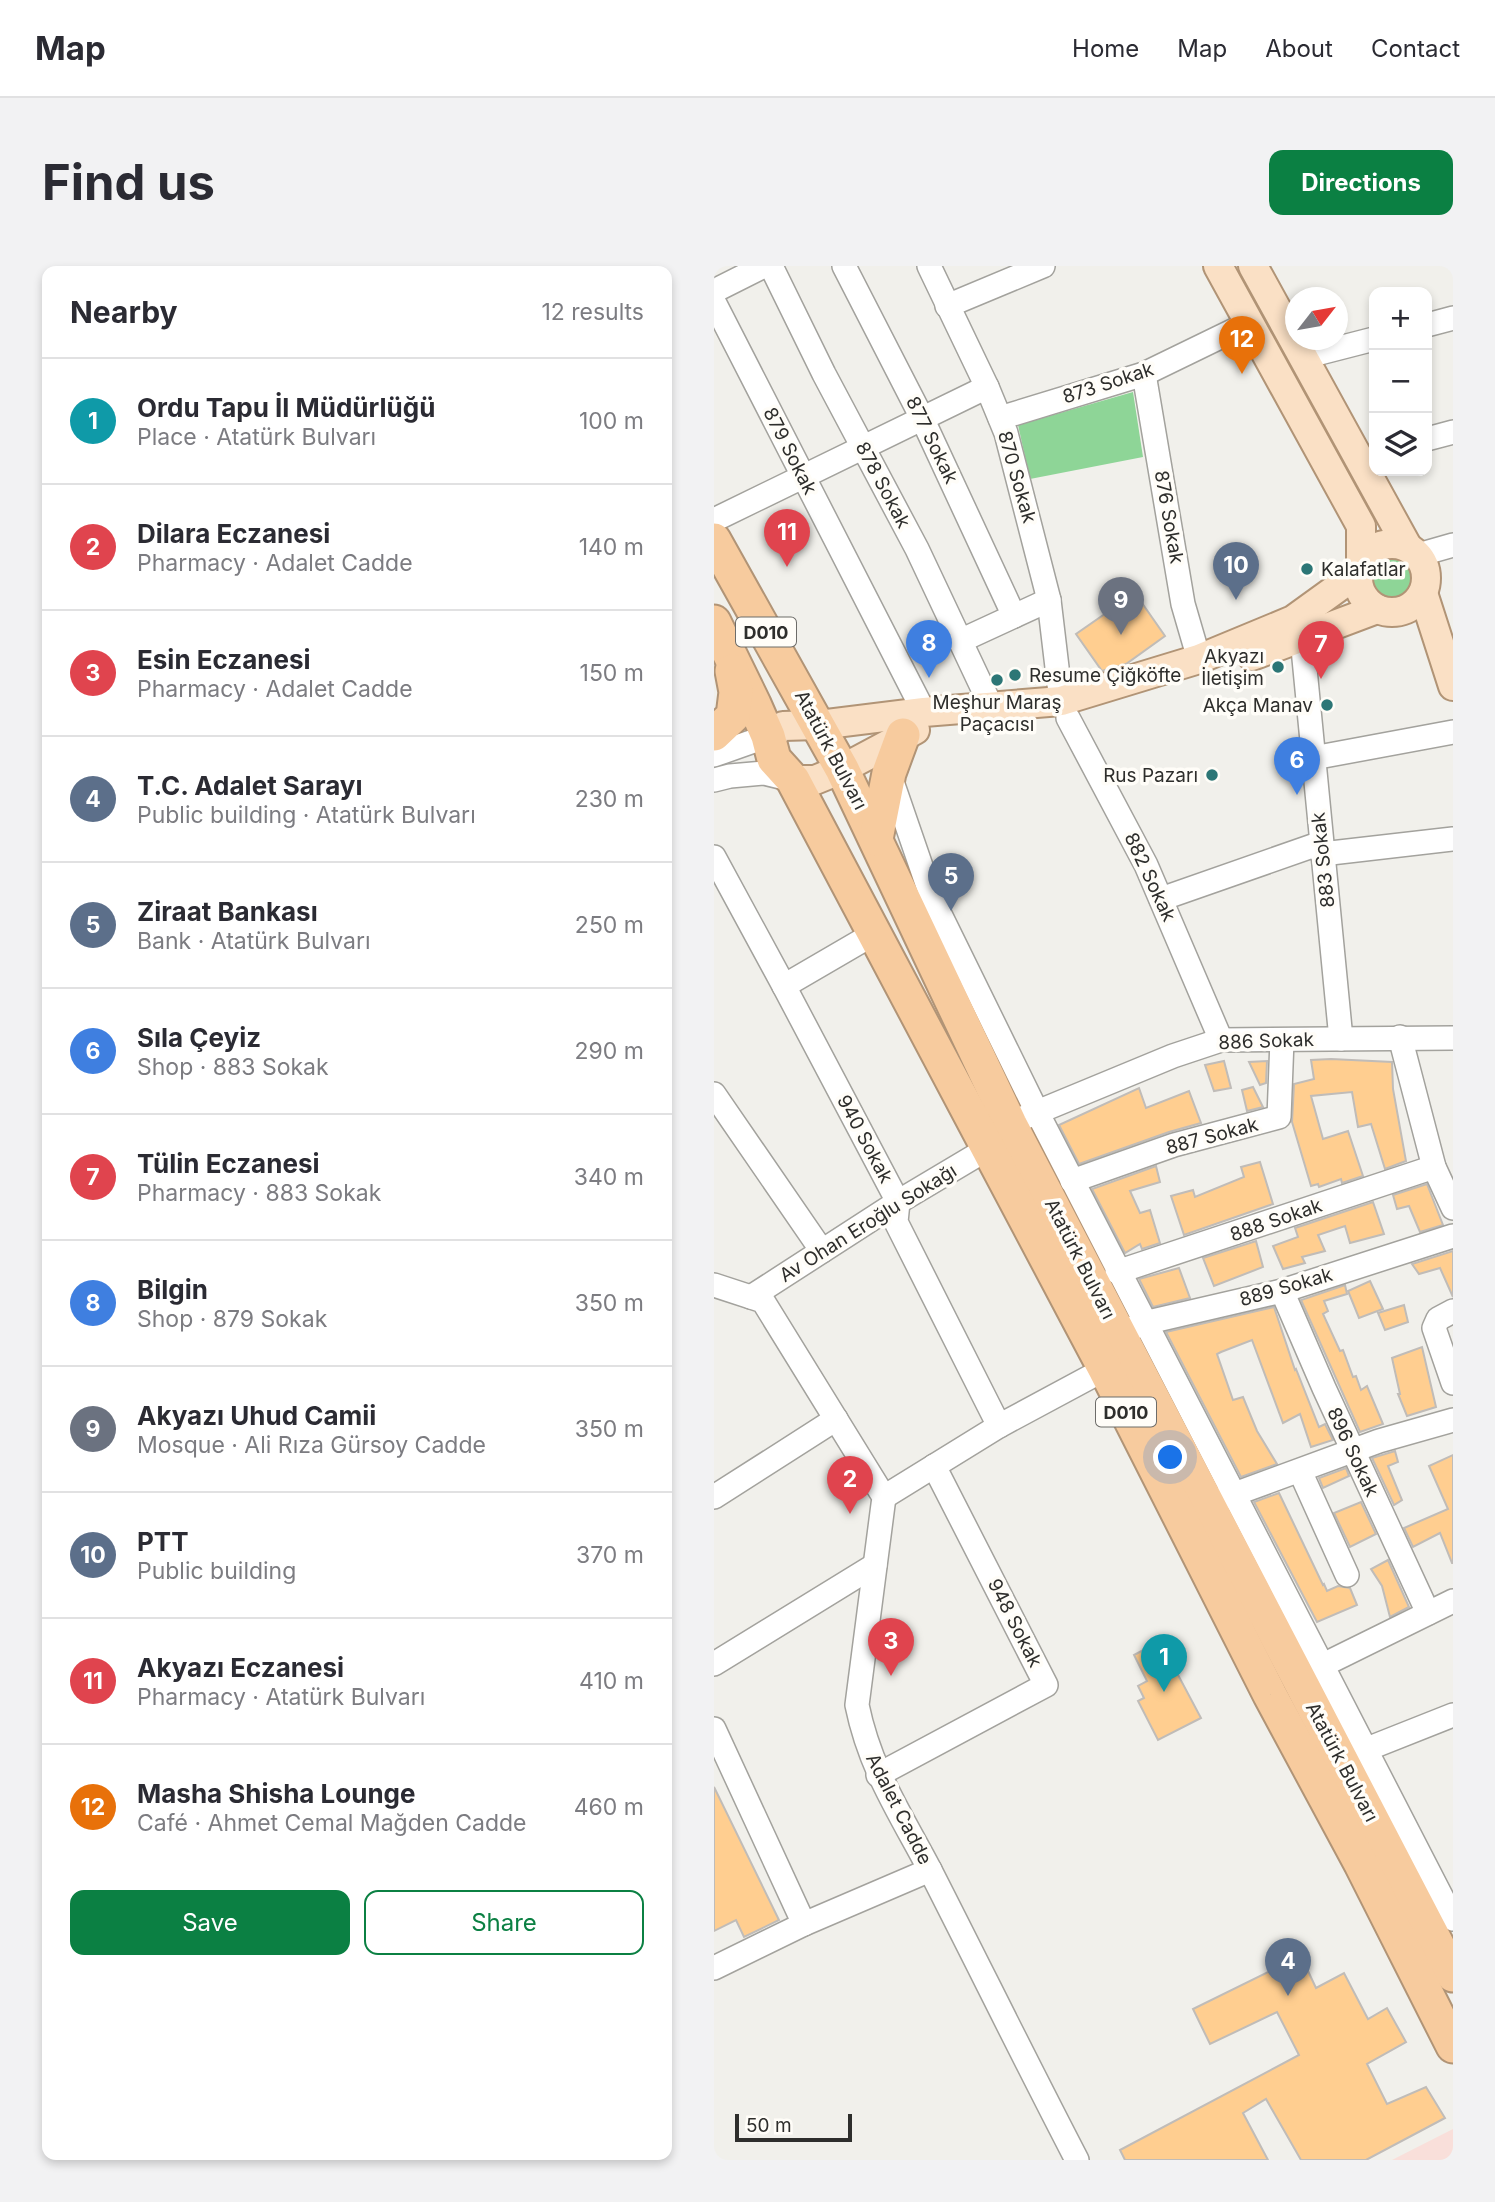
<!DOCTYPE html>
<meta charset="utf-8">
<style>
body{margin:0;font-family:Inter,sans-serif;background:#f2f2f3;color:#2b2b33}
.controls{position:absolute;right:21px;top:21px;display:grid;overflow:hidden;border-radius:14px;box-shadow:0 4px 10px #0003}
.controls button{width:63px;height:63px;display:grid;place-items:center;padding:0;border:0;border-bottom:2px solid #e1e1e2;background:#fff;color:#2b2b33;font:35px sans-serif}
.compass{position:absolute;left:571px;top:21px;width:63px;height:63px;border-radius:50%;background:#fff;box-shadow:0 4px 10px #0003;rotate:59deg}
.scale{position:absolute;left:21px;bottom:18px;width:117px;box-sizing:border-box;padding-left:7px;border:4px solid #2e2e2c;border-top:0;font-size:19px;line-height:24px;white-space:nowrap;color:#2e2e2c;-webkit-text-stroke:5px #fffdf8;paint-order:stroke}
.you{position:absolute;left:457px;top:1192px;width:24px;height:24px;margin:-18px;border:5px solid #fff;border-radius:50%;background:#1a73e8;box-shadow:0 0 0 10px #1a73e833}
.badge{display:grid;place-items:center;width:46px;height:46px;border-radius:50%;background:#0b8043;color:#fff;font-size:23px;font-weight:700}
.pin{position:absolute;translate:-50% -58px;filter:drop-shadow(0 2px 4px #0008)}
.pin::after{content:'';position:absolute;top:37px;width:24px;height:21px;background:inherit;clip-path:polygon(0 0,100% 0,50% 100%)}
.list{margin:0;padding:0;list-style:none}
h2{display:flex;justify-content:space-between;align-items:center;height:91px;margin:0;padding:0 28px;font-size:30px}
h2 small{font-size:23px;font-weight:400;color:#7c7c81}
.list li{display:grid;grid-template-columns:46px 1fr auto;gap:21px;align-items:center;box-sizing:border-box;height:126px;padding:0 28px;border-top:2px solid #e1e1e2}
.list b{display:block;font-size:26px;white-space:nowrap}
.list p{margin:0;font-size:23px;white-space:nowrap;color:#7c7c81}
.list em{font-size:23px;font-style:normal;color:#7c7c81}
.actions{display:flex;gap:14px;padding:21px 28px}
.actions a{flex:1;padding:16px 0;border:2px solid #0b8043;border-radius:14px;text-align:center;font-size:24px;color:#0b8043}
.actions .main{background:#0b8043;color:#fff}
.icon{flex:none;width:38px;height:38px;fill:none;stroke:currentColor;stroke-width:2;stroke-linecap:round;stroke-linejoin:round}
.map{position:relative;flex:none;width:739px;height:1894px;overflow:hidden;border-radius:14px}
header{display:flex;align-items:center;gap:42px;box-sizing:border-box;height:98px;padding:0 35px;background:#fff;border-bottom:2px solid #e1e1e2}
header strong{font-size:33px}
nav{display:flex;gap:38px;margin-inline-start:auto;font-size:24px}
.intro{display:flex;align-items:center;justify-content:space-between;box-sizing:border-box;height:168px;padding:0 42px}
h1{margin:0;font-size:49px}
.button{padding:18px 32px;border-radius:14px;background:#0b8043;color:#fff;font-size:24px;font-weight:700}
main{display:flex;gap:42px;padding:0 42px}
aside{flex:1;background:#fff;border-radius:14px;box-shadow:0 4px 10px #0003}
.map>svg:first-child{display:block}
</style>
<header>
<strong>Map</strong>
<nav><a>Home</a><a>Map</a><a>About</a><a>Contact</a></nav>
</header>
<div class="intro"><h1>Find us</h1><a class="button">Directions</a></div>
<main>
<aside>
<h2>Nearby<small>12 results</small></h2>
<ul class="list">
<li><span class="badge" style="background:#0f9aa8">1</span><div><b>Ordu Tapu İl Müdürlüğü</b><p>Place · Atatürk Bulvarı</p></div><em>100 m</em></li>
<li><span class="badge" style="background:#e0444e">2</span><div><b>Dilara Eczanesi</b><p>Pharmacy · Adalet Cadde</p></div><em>140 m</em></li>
<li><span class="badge" style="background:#e0444e">3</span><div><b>Esin Eczanesi</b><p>Pharmacy · Adalet Cadde</p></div><em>150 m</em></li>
<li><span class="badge" style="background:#5c6f8a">4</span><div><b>T.C. Adalet Sarayı</b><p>Public building · Atatürk Bulvarı</p></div><em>230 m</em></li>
<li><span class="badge" style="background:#5c6f8a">5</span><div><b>Ziraat Bankası</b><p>Bank · Atatürk Bulvarı</p></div><em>250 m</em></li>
<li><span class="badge" style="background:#3f7fe0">6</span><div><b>Sıla Çeyiz</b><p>Shop · 883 Sokak</p></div><em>290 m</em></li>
<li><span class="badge" style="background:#e0444e">7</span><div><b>Tülin Eczanesi</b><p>Pharmacy · 883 Sokak</p></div><em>340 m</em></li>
<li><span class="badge" style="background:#3f7fe0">8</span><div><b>Bilgin</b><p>Shop · 879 Sokak</p></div><em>350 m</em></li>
<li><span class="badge" style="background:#6b7280">9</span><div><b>Akyazı Uhud Camii</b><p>Mosque · Ali Rıza Gürsoy Cadde</p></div><em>350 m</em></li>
<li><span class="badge" style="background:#5c6f8a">10</span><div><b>PTT</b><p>Public building</p></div><em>370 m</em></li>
<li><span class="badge" style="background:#e0444e">11</span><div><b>Akyazı Eczanesi</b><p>Pharmacy · Atatürk Bulvarı</p></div><em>410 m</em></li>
<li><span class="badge" style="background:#e8710a">12</span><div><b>Masha Shisha Lounge</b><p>Café · Ahmet Cemal Mağden Cadde</p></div><em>460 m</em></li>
</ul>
<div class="actions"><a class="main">Save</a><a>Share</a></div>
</aside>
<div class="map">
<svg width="739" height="1894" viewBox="0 0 739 1894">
<rect width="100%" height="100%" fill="#f1f0eb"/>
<!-- industrial -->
<polygon fill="#f9dfda" points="739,1863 739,1894 678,1894"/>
<!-- green -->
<g fill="#8ed597">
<polygon points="419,126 429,191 316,213 304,159"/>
<circle cx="679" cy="313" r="22"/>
</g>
<!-- building -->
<g fill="#ffce90" stroke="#c0bcb8" stroke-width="2">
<polygon points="421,327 451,370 412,398 388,405 362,368"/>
<polygon points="617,793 678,796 679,823 692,895 671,903 657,858 644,861 638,826 597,830 609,873 634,865 649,910 628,917 627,913 605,921 604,918 597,920 578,856 580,818 600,813 597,794"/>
<polygon points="510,795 517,822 500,825 491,799"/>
<polygon points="553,795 552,817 546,819 535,796"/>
<polygon points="539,821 549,841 533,845 528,824"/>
<polygon points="425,822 432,842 475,825 487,857 455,866 365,898 345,859"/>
<polygon points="546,896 559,938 470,969 457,930 479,924 481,931 530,911 527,901"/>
<polygon points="442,900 446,916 416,925 426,947 436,944 446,977 428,983 426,978 411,987 378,923"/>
<polygon points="713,918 729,959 706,966 695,940 683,943 679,929"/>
<polygon points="659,936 670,968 636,977 631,960 604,969 611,985 588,991 591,997 569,1003 559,980 584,971 581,962"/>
<polygon points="542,975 549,1001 500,1020 489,992"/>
<polygon points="739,985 739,1031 726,1002 705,1008 698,998"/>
<polygon points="465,1002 476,1032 439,1041 425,1013"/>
<polygon points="656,1015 669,1043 645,1052 634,1025"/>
<polygon points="631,1019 633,1028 610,1035 614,1045 609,1048 626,1085 629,1084 639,1111 642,1110 647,1124 653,1120 669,1158 646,1166 587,1034"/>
<polygon points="690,1039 694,1056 671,1064 664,1047"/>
<polygon points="560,1041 581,1104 582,1103 605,1161 611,1158 619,1174 597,1181 586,1148 569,1157 538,1074 507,1086 503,1088 519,1134 529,1131 543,1165 563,1198 527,1211 452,1066"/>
<polygon points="708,1081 722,1141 693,1150 684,1128 686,1128 678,1092"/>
<polygon points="681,1185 684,1196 674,1200 688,1234 680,1239 658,1192"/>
<polygon points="739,1189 739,1297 738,1297 726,1267 699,1281 690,1262 734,1243 715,1200"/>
<polygon points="632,1202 635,1210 609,1222 605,1212"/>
<polygon points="565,1227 609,1319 610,1318 613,1325 624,1320 636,1322 643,1339 603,1356 540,1236"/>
<polygon points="647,1236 662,1268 636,1281 620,1247"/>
<polygon points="674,1294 695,1341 676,1351 668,1320 657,1303"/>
<polygon points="446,1375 487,1452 444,1474 424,1435 430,1432 424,1420 433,1415 420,1389"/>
<polygon points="0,1521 65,1654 30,1671 22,1654 0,1665"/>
<polygon points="587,1690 602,1722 630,1707 654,1753 673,1742 692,1776 653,1798 673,1838 712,1821 731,1852 652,1894 587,1894 552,1833 529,1847 554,1894 411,1894 406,1884 585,1789 563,1746 496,1778 479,1743"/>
</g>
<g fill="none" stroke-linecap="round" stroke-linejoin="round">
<!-- minor casing -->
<g stroke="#a3a29d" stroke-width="26">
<g id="minor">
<polyline points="57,0 110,108 203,283 277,440"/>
<polyline points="130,0 208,152 300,350"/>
<polyline points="215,0 273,121 292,167 335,334 347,435"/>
<polyline points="0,25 50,0"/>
<polyline points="0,36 210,446"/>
<polyline points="233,40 329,0"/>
<polyline points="713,59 739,52"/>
<polyline points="590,91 660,73"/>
<polyline points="430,108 469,338 485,393"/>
<polyline points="286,152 430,108 537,56"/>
<polyline points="713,173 739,166"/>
<polyline points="0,254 273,121"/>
<polyline points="704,289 739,279"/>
<polyline points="588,372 627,773"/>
<polyline points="246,375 335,334"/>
<polyline points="354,452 432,599 507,774"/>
<polyline points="0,489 54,470"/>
<polyline points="599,492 739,466"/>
<polyline points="176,510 218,632 323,846 739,1653"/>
<polyline points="0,514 16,510 50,507 79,514"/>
<polyline points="608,588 739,573"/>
<polyline points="0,591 70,720 184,936 182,956 285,1160"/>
<polyline points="447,633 607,577"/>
<polyline points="70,720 161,667"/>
<polyline points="686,771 720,901 739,942"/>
<polyline points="0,828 108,985"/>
<polyline points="309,852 459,790 507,774 739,772"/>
<polyline points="358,915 460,879 565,851 568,774"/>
<polyline points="403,1006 720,901"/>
<path d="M 0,1019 L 49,1035 L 170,1231 L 143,1439 C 156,1503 186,1547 216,1604 C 265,1700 313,1798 363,1894"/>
<polyline points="568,1025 610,1122 714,1347"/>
<polyline points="37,1031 184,936 273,883"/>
<polyline points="739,1045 724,1053 720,1062 739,1117"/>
<polyline points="419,1062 430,1057 568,1025 739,970"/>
<polyline points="586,1205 633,1309"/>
<polyline points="0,1231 122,1153"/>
<polyline points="170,1231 285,1160 391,1103"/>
<polyline points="507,1233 665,1175 739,1154"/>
<polyline points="0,1398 161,1299"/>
<polyline points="597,1405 739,1335"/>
<polyline points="0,1463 90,1658"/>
<polyline points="638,1489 739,1449"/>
<polyline points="164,1509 332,1419 220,1200"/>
<polyline points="0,1702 90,1658 216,1604"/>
</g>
</g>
<!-- major casing -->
<g stroke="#b19476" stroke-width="32">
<g id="major">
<polyline points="504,0 647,260 647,296"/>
<polyline points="539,0 693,280"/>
<circle cx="678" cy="312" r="34"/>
<polyline points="709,327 739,420"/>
<polyline points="538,390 663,343"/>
<polyline points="54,470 69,460 105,459 210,446 347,435 485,393 579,354 644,307"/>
<polyline points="79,514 101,514 128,503 201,464"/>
</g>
</g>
<!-- highway casing -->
<g stroke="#b19476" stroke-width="37">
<g id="highway">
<polyline points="0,274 128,503 296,858 739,1709"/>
<polyline points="0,356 40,438 54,470 60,493 79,514 391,1103 556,1429 647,1598 739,1780"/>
<polyline points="0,468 19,450 22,426 18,405"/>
<polyline points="162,573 175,507 189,469"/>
</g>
</g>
<!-- minor -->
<use href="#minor" stroke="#fff" stroke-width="23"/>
<!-- major -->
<use href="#major" stroke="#fae0c5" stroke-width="28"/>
<!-- highway -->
<use href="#highway" stroke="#f7cb9e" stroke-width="33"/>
</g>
<!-- markers -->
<g fill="#2c7676" stroke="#fffdf8" stroke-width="2.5">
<circle cx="593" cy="303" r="7"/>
<circle cx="564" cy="401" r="7"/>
<circle cx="301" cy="409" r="7"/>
<circle cx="283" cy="414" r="7"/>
<circle cx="613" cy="439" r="7"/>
<circle cx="498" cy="509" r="7"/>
</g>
<g text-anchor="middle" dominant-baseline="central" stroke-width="7" stroke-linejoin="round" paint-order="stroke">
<!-- shield labels -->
<g fill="#fffdf8" stroke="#6d6c69" stroke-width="2">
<rect x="22" y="351.5" width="60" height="29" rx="5"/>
<rect x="382" y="1131.5" width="60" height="29" rx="5"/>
</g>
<g font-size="18" font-weight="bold" fill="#2e2e2c">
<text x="52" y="366">D010</text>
<text x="412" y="1146">D010</text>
</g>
<!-- street labels -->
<g font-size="19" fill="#2e2e2c" stroke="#fffdf8">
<text transform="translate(394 117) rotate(-18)">873 Sokak</text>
<text transform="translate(218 174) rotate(64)">877 Sokak</text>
<text transform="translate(76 185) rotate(63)">879 Sokak</text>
<text transform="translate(303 211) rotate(74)">870 Sokak</text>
<text transform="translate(169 219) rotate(62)">878 Sokak</text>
<text transform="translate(455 251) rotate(80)">876 Sokak</text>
<text transform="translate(117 484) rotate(62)">Atatürk Bulvarı</text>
<text transform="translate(609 594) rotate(-96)">883 Sokak</text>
<text transform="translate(436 611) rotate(65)">882 Sokak</text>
<text transform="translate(552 775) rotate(-2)">886 Sokak</text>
<text transform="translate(498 870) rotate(-15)">887 Sokak</text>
<text transform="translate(151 873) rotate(62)">940 Sokak</text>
<text transform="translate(562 954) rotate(-19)">888 Sokak</text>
<text transform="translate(154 957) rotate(-32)">Av Ohan Eroğlu Sokağı</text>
<text transform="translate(366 993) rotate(63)">Atatürk Bulvarı</text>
<text transform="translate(572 1021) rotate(-16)">889 Sokak</text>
<text transform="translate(639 1186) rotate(65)">896 Sokak</text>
<text transform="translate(301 1357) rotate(63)">948 Sokak</text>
<text transform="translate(628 1496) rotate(62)">Atatürk Bulvarı</text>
<text transform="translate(185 1543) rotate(63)">Adalet Cadde</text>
</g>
<!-- poi labels -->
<g font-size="19" fill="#2e2e2c" stroke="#fffdf8" text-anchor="end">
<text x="607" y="303" text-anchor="start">Kalafatlar</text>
<text x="550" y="390">Akyazı<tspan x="550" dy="22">İletişim</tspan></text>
<text x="315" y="409" text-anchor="start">Resume Çiğköfte</text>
<text x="283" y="436" text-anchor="middle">Meşhur Maraş<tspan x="283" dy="22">Paçacısı</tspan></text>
<text x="599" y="439">Akça Manav</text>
<text x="484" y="509">Rus Pazarı</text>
</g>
</g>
</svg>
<div class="controls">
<button>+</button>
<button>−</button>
<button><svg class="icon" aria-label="layers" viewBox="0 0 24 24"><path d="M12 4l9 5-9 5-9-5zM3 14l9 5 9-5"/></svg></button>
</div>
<svg class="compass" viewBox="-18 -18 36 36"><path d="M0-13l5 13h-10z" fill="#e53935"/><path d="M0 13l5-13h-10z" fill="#7c7c81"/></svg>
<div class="scale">50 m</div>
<div class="you"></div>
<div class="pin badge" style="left:450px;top:1426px;background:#0f9aa8">1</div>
<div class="pin badge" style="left:136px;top:1248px;background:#e0444e">2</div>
<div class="pin badge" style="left:177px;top:1410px;background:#e0444e">3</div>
<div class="pin badge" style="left:574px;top:1730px;background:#5c6f8a">4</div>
<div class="pin badge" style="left:237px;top:645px;background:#5c6f8a">5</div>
<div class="pin badge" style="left:583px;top:529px;background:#3f7fe0">6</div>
<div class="pin badge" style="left:607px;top:413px;background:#e0444e">7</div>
<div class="pin badge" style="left:215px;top:412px;background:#3f7fe0">8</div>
<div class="pin badge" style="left:407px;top:369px;background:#6b7280">9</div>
<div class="pin badge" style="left:522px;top:334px;background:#5c6f8a">10</div>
<div class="pin badge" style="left:73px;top:301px;background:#e0444e">11</div>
<div class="pin badge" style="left:528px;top:108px;background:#e8710a">12</div>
</div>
</main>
